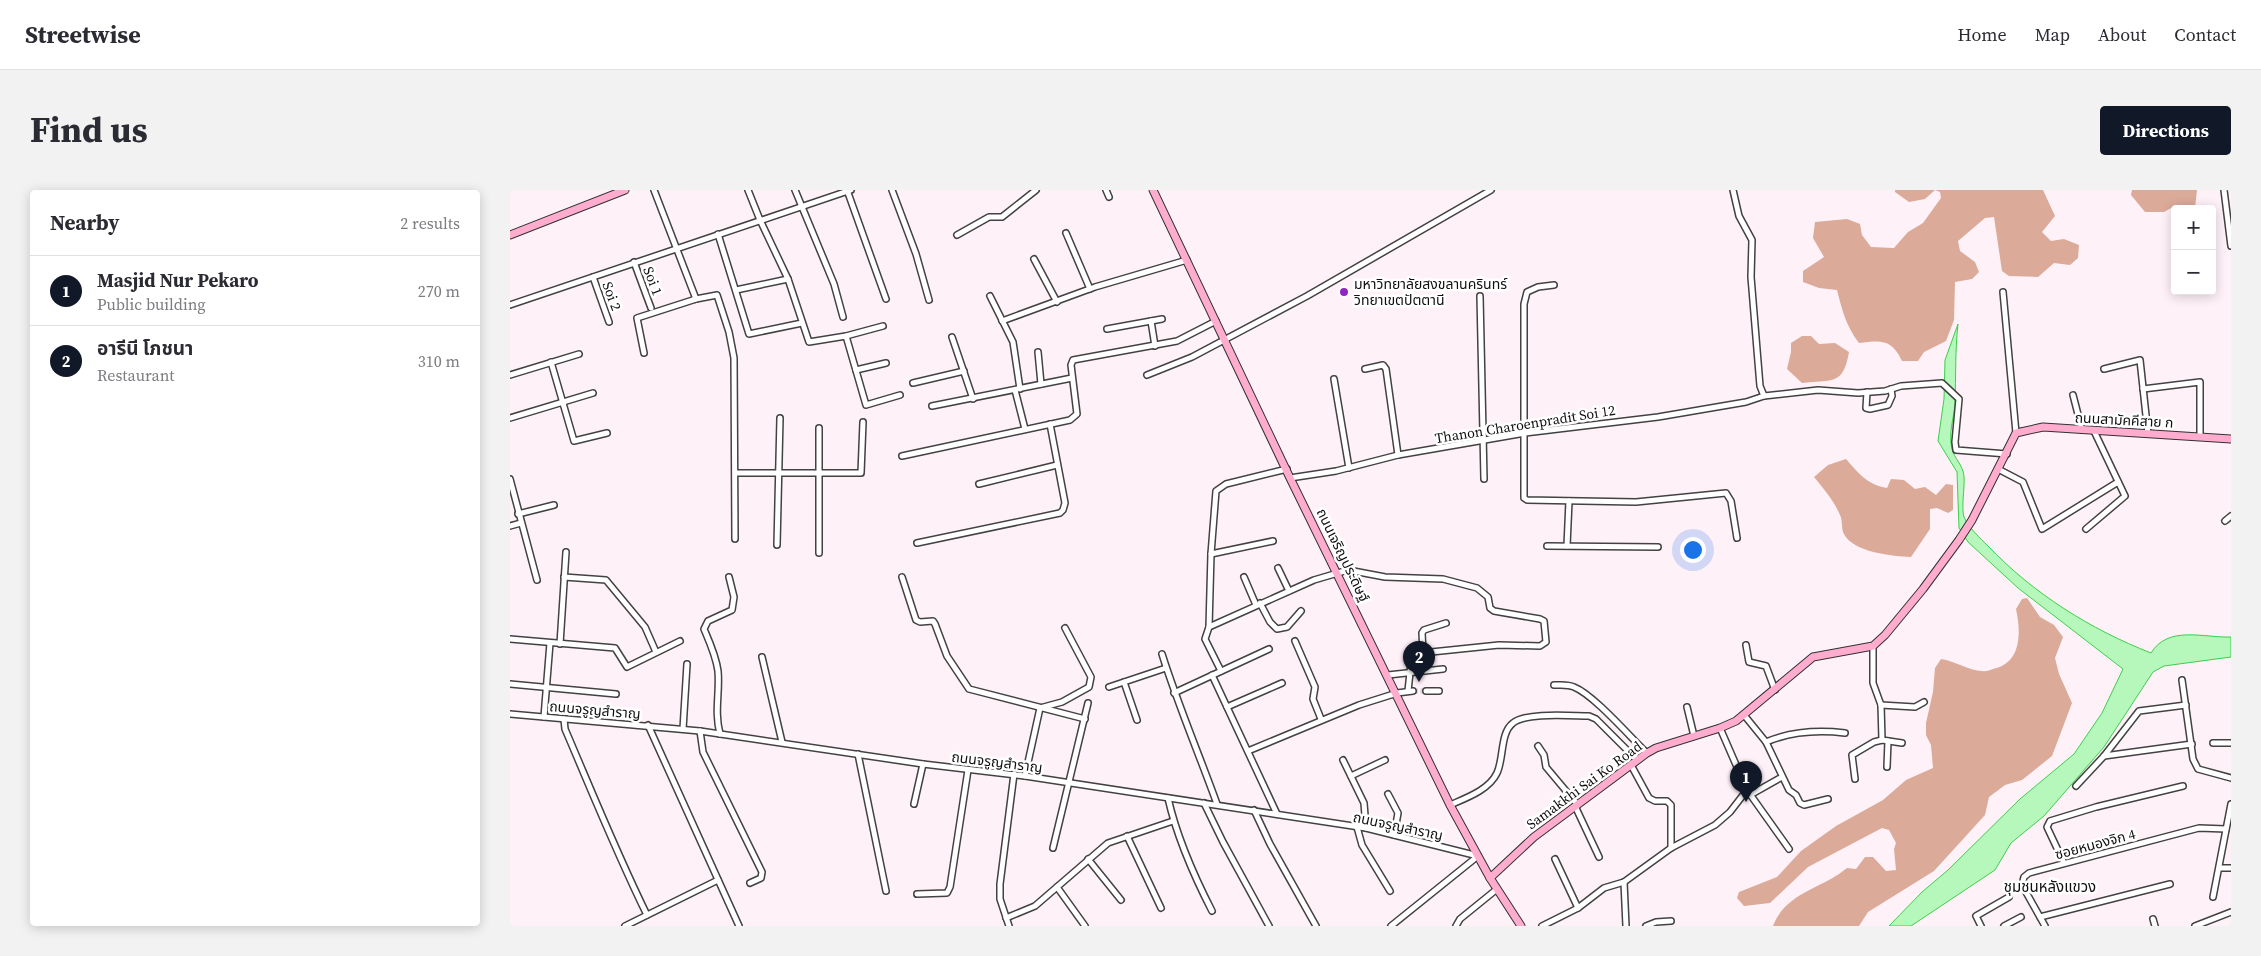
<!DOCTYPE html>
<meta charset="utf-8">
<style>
body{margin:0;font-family:"Source Serif 4","Noto Sans Thai",serif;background:#f2f2f3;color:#2b2b33}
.controls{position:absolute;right:15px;top:15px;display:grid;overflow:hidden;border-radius:5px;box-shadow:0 2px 12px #0003}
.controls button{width:45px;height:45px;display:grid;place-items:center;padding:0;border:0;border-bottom:1px solid #e1e1e2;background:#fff;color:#2b2b33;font:25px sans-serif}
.you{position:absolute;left:1182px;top:359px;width:18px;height:18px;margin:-12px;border:4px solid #fff;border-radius:50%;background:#1a73e8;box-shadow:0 0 0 8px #1a73e833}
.badge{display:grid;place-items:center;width:32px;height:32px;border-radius:50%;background:#111827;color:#fff;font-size:16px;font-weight:700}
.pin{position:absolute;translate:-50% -41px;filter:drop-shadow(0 1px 2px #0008)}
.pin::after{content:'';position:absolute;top:26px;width:18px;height:15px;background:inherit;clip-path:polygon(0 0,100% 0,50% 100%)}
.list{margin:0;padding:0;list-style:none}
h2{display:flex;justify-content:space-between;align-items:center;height:65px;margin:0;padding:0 20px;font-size:21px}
h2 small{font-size:16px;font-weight:400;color:#7c7c81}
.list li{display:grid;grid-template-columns:32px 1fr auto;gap:15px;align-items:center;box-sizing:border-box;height:70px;padding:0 20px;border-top:1px solid #e1e1e2}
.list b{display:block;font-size:19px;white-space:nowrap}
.list p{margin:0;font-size:16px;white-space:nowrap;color:#7c7c81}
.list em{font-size:16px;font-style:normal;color:#7c7c81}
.map{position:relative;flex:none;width:1721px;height:736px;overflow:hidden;border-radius:5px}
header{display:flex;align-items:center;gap:30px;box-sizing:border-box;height:70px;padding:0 25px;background:#fff;border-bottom:1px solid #e1e1e2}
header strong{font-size:24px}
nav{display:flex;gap:28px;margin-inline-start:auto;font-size:18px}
.intro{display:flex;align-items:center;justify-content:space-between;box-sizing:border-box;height:120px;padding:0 30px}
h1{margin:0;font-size:35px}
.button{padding:12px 22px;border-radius:5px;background:#111827;color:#fff;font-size:18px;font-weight:700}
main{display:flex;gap:30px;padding:0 30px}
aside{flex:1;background:#fff;border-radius:5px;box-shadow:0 2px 12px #0003}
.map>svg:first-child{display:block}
</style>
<header>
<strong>Streetwise</strong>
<nav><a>Home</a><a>Map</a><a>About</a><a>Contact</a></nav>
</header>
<div class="intro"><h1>Find us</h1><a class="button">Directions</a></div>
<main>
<aside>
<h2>Nearby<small>2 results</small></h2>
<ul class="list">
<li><span class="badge">1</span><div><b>Masjid Nur Pekaro</b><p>Public building</p></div><em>270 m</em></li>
<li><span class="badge">2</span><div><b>อารีนี โภชนา</b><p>Restaurant</p></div><em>310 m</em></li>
</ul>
</aside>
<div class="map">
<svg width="1721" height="736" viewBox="0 0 1721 736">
<rect width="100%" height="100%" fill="#fff1f8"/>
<!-- forest -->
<g fill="#dbaa99">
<path d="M 1385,0 L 1533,0 L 1545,26 L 1532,42 L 1541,51 L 1554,49 L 1569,55 L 1568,68 L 1560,75 L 1544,73 L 1528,87 L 1499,86 L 1492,81 L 1484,27 L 1475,28 L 1448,51 L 1450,61 L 1465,72 L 1469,82 L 1462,89 L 1445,92 L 1444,130 L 1436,151 L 1414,162 L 1408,171 L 1392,171 C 1382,149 1371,150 1349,153 C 1336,136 1332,120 1327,100 L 1309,98 L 1293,92 L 1293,81 L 1314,67 L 1303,48 L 1305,32 L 1337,29 L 1350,34 L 1352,45 L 1361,57 L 1384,58 L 1398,42 L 1413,33 L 1431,8 L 1430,2 L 1425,0 L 1415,9 L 1399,12 L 1385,2 Z"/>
<polygon points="1622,0 1687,0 1685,18 1683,19 1663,17 1654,22 1635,22 1621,5"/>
<path d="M 1292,146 L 1301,146 L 1309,154 L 1325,153 L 1339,162 C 1333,197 1321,189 1292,193 L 1277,179 L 1281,162 L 1281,153 Z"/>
<path d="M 1336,269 C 1348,283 1358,295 1377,298 L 1381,289 L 1394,290 L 1405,299 L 1415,297 L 1426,305 L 1436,294 L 1443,295 L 1443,320 L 1438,323 L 1427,318 L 1420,319 L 1420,339 L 1401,367 C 1383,366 1344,363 1334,344 C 1331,339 1333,331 1330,325 C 1324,311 1314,299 1304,287 L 1318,275 Z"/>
<path d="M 1517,408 L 1530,427 L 1544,435 L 1553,447 L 1545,468 L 1549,484 L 1562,513 L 1542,566 L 1512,590 L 1495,595 L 1479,607 L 1475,625 L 1424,681 L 1358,722 L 1349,736 L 1263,736 C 1276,702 1312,699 1337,678 L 1346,679 L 1355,667 L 1363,667 L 1376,681 L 1386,680 L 1384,659 L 1386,653 L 1379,640 L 1372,638 L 1298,677 L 1260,713 L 1234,716 L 1227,708 L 1229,702 L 1267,687 L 1291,661 L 1326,636 L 1373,610 L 1396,590 L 1423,578 L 1421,555 L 1416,545 L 1416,533 L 1423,502 L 1425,478 L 1431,469 C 1445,471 1460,481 1472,481 C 1475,482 1480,480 1483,479 C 1512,473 1511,442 1506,419 L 1512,409 Z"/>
</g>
<!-- water -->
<path fill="#b6f7bb" stroke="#3ccf4b" d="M 1448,134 C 1445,161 1446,187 1445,213 C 1444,229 1438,243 1442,259 C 1444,268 1453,275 1454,286 C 1455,297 1451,318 1454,327 C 1459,338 1470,348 1478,356 C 1524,404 1580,439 1641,463 C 1658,435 1694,448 1721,447 L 1721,467 L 1654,476 L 1643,482 L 1594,557 L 1534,626 L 1501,653 L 1485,680 L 1401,736 L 1379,736 L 1412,702 L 1438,680 L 1510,609 L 1564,564 L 1592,523 L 1613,479 L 1508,398 L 1458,352 L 1449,338 L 1447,282 L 1428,251 L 1434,209 L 1435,170 Z"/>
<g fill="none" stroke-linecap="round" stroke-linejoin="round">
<!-- street-tunnel -->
<polyline stroke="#dbcfd5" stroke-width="5" stroke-dasharray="5 2.5" stroke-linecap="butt" points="903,501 916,501"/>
<!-- street casing -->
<g stroke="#424242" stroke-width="8">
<g id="street">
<polyline points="144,0 186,109"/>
<polyline points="238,0 250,30 278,89 299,152 336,146 373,136"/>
<polyline points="285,0 324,94 333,127"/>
<polyline points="337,0 376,109"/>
<polyline points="382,0 406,64 419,110"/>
<polyline points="596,0 599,7"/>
<polyline points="1223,0 1229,26 1242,50 1241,87 1250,196 1254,206 1308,200 1348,203 1375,201 1391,196 1432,193 1449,209 1445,252 1446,260 1497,264"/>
<polyline points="1714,0 1721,56"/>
<polyline points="556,43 580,99"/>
<polyline points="208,44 239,144 292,133"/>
<polyline points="447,45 479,27 492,27 526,0"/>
<polyline points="524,69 547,112"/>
<polyline points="124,72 141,118"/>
<polyline points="83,87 99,132"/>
<polyline points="1044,95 1028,97 1017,102 1014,114 1014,308 1017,310 1126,312 1216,303 1221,311 1227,348"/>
<polyline points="226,100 278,89"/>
<polyline points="1493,102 1506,243"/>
<polyline points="480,106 503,152 510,199"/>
<polyline points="970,106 974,289"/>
<polyline points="0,115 341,0"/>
<polyline points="492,131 585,97 677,70"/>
<polyline points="641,131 645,156"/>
<polyline points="597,139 652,129"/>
<polyline points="336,146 356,215 390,205"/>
<polyline points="442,147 463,209"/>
<polyline points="528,162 531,194"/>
<polyline points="134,163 127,128 186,109 207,105 219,142 224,168 225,349"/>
<polyline points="41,172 64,251 97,243"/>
<polyline points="855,179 873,175 876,179 888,265"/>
<polyline points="1594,179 1630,170 1638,244"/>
<polyline points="346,180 376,173"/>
<polyline points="0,185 69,164"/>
<polyline points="637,185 682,167 797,106 981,0"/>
<polyline points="824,189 839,278"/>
<polyline points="403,193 454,181"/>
<polyline points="1633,199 1690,192 1690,247"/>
<polyline points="505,200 515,239"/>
<polyline points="1357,202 1356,218 1360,219 1378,215 1382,206 1381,199"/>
<polyline points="1563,205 1572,240"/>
<polyline points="422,216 562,188"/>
<polyline points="0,228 83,203"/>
<polyline points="309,238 309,363"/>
<polyline points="392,266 560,230 567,224 561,175 563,170 667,151 706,131"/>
<polyline points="1488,279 1513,292 1532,339 1608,292"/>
<polyline points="226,283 351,283 353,232"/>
<polyline points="780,288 826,281 888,265 1015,243 1148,227 1236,212 1254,206"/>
<polyline points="0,289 27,390"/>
<polyline points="469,294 547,275"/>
<polyline points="8,324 44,315"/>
<polyline points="1715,331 1721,326"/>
<polyline points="0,336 11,333"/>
<polyline points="1576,339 1615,306 1584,241"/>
<polyline points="407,353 550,323 553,320 555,313 540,234"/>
<polyline points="267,355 270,228"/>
<polyline points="1037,356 1148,357"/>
<polyline points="1057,356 1059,311"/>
<polyline points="701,364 763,351"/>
<polyline points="768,378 779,401"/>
<polyline points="54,387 96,390 135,437 146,462"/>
<polyline points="392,387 406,430 410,432 423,431 425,434 437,466 459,499 575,529"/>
<polyline points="734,387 746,415"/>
<polyline points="750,413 760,432 767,439 777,437 791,421"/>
<polyline points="699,437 701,364 706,301 716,294 777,279"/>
<polyline points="0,449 105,458 117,477 170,451"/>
<polyline points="785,451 805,497 803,509 811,529"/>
<polyline points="50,454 56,362"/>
<polyline points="1236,455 1239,472 1256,476 1265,500"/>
<polyline points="1363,456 1363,493 1371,515 1372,550 1392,553"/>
<polyline points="913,462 912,443 914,440 936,433"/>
<path d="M 652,464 C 668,515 689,564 707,614"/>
<polyline points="252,467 272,552"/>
<polyline points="711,481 695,449 699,437 804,390 838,380 875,387 933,389 967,398 978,407 980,418 984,421 1030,429 1034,431 1036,452 1030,456 989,455 902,464 898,501"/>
<polyline points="702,485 767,624"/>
<polyline points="878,485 933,479"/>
<polyline points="1672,490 1683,569 1688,579 1721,588"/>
<polyline points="614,492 627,530"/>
<polyline points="0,494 106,504"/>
<path d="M 1044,495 C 1051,495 1058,494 1064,497 C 1084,505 1120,547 1137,563"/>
<polyline points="599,497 656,478"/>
<polyline points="916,501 929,501"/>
<polyline points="664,503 759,459"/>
<polyline points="1371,515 1405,517 1414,512"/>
<polyline points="717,517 772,493"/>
<polyline points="1177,517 1184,546"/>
<polyline points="0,524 190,541 413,574 515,586 856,638 968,666"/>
<path d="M 1234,525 L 1256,552 C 1280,542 1309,540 1335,543"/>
<polyline points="34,527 40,453"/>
<path d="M 54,529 L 55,539 C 82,602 107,664 137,725"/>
<polyline points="138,535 229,736"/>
<polyline points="1210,538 1237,600 1279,659"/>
<polyline points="173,539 177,474"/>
<polyline points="190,541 193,562 252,682 251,688 240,693"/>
<path d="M 210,544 C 204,521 210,503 208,481 C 206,466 200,453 194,439 L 198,431 L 222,420 L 224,407 L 219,387"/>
<polyline points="1256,552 1279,600 1286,605 1290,613 1294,615 1318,609"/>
<polyline points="1703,553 1721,553"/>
<polyline points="1028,556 1034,565 1036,577 1067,614"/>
<polyline points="738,561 849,515 887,503 903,501"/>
<polyline points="348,564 376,701"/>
<polyline points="1594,566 1682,554"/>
<polyline points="833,570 854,613 856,638"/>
<polyline points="1121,575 1139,608 1145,611 1157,611 1161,615 1161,658"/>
<polyline points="1377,577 1378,551"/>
<polyline points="515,586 530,518 552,512 579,497 581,487 555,438"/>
<polyline points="841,586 875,570"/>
<polyline points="1345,589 1342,565 1364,552 1372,550"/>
<polyline points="1566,596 1594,566 1629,521 1676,515"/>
<polyline points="878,604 888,623 884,645"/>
<polyline points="1240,605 1272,587"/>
<path d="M 658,608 C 667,648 683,684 702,721"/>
<polyline points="694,613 713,652 759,736"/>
<polyline points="404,614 413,574"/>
<path d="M 940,615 C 956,608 979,600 987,583 C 994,568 990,543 1003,533 C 1016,522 1062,526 1079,526 L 1086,529 L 1127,570"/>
<polyline points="1065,616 1089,667"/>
<polyline points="744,620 760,654 806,736"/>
<polyline points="847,637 852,655 880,701"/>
<polyline points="617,646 651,718"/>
<polyline points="543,658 578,513"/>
<polyline points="578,669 611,710"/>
<polyline points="1045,669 1068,718"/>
<polyline points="1554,673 1537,637 1540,631 1586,617 1673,596"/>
<polyline points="1710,678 1721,678"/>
<polyline points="1114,692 1116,736"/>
<polyline points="407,704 437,703 440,697 458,580"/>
<polyline points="1703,707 1721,614"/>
<polyline points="1530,727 1660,694"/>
<polyline points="496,728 525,716 547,697"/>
<polyline points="1643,729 1645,736"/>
<polyline points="115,736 208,690"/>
<polyline points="499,736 490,709 490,694 504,584"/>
<polyline points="575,736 547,697 598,653 663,631"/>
<polyline points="881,736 968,666"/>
<polyline points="946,736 950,729 987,699"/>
<polyline points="1032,736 1068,718 1094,698 1114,692 1161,658 1205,635 1220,622 1237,600"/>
<polyline points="1136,736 1146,732 1161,731"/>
<polyline points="1471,736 1466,726 1499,707"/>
<polyline points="1494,736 1511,727"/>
<polyline points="1535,736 1512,695 1514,687 1519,683 1689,638 1716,639"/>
<polyline points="1685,736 1721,722"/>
</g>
</g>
<!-- secondary casing -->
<g stroke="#313131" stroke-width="9">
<g id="secondary">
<polyline points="643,0 780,288 940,615 980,688 1011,736"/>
<polyline points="0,45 115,0"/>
<polyline points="980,688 1024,647 1137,563 1146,558 1210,538 1226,531 1303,467 1363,456 1375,445 1413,399 1449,350 1462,330 1506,243 1533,237 1721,249"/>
</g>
</g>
<!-- street -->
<use href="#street" stroke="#fff" stroke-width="5"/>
<!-- secondary -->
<use href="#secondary" stroke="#ffacce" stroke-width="7"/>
</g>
<!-- markers -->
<circle fill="#8c25c1" stroke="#fff" stroke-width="2" cx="834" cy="102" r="5"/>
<g text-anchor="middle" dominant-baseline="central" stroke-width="5" stroke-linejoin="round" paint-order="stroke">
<!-- street labels -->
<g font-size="14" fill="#0f0f0f" stroke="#fff">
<text transform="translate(143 91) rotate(69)">Soi 1</text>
<text transform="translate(102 106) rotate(70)">Soi 2</text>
<text transform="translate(1614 230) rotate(3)">ถนนสามัคคีสาย ก</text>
<text transform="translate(1015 234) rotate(-9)">Thanon Charoenpradit Soi 12</text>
<text transform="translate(833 365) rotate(64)">ถนนเจริญประดิษฐ์</text>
<text transform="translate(85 520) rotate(5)">ถนนจรูญสำราญ</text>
<text transform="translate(487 572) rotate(7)">ถนนจรูญสำราญ</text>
<text transform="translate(1074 595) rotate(-36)">Samakkhi Sai Ko Road</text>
<text transform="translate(888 636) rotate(12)">ถนนจรูญสำราญ</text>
<text transform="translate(1585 654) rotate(-15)">ซอยหนองจิก 4</text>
</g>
<!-- poi labels -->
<g font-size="14" fill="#0f0f0f" stroke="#fff" text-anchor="start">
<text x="844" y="94">มหาวิทยาลัยสงขลานครินทร์<tspan x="844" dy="16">วิทยาเขตปัตตานี</tspan></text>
</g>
<!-- neighbourhood labels -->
<g font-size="15" fill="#0f0f0f" stroke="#fff">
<text x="1540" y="696">ชุมชนหลังแขวง</text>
</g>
</g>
</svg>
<div class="controls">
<button>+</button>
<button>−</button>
</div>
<div class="you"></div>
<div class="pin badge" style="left:1236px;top:612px">1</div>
<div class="pin badge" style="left:909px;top:492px">2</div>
</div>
</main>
